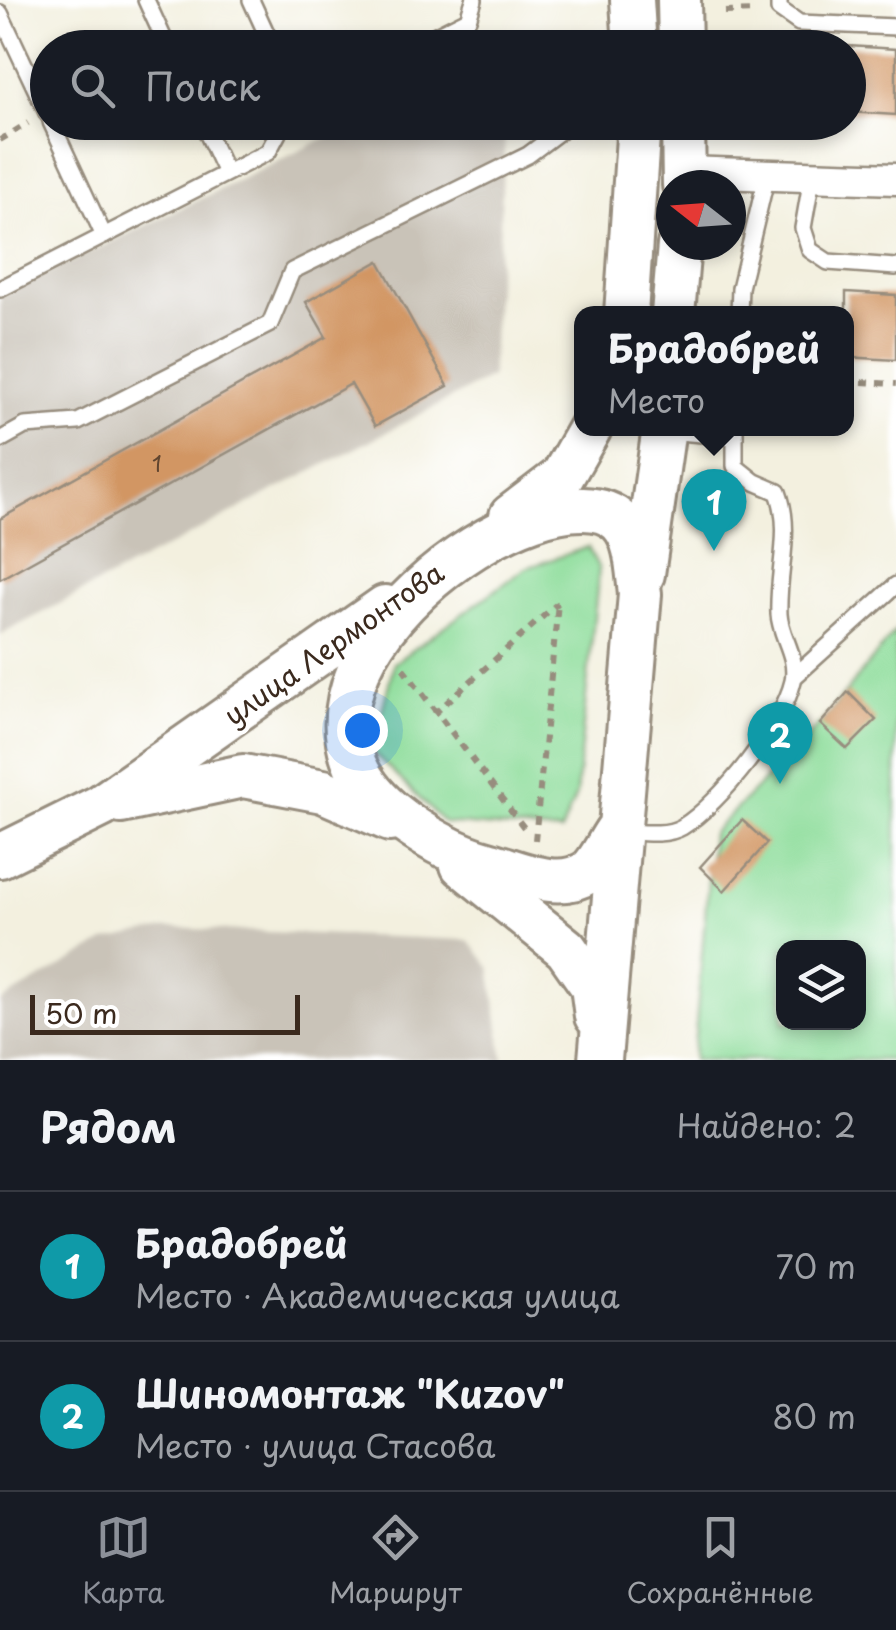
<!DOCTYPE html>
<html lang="ru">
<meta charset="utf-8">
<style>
body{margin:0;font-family:"Playpen Sans",sans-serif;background:#20242c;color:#f1f3f6}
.controls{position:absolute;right:30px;bottom:30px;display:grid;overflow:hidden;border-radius:20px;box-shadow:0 5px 15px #0003}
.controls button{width:90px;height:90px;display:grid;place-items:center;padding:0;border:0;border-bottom:2px solid #363941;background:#171b24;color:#f1f3f6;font:50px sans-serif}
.compass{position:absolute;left:656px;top:170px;width:90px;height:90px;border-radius:50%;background:#171b24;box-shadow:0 5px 15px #0003;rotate:287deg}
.scale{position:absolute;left:30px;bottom:25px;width:270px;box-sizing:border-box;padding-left:10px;border:5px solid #3b2a1e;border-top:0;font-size:28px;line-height:35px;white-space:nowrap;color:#3b2a1e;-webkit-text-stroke:8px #fff;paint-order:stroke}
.you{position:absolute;left:362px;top:730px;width:35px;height:35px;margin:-25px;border:8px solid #fff;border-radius:50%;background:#1a73e8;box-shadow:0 0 0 15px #1a73e833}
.badge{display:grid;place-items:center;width:65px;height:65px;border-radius:50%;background:#8c9099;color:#fff;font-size:32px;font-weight:700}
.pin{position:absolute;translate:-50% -82px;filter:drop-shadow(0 2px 5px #0008)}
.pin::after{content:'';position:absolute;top:52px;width:35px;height:30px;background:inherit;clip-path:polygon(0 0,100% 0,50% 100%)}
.popup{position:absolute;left:574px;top:306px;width:280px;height:130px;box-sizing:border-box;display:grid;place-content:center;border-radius:20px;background:#171b24;filter:drop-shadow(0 2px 8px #0005);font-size:32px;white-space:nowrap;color:#9ea1a6}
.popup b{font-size:38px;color:#f1f3f6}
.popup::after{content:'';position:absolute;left:50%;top:100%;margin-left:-20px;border:20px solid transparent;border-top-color:#171b24}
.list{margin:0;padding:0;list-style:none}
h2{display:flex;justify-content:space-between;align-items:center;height:130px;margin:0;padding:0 40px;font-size:42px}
h2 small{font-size:32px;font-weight:400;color:#9ea1a6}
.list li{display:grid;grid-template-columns:65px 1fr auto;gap:30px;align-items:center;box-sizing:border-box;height:150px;padding:0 40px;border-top:2px solid #363941}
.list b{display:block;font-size:38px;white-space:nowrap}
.list p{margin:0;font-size:32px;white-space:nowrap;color:#9ea1a6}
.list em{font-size:32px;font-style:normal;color:#9ea1a6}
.icon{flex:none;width:55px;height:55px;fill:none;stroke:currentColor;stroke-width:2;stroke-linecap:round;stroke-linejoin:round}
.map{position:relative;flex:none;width:896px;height:1060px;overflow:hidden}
.search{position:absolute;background:#171b24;box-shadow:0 5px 15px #0003;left:30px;right:30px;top:30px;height:110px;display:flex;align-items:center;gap:25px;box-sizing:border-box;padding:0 35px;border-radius:55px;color:#9ea1a6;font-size:38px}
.sheet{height:430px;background:#171b24}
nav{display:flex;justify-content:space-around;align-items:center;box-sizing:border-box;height:140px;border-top:2px solid #363941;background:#171b24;font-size:28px;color:#9ea1a6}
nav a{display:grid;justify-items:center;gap:5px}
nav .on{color:#8c9099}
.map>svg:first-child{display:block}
</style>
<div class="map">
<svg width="896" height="1060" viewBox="0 0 896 1060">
<rect width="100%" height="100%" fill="#fff"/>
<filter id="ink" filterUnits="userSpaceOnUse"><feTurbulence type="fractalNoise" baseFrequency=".01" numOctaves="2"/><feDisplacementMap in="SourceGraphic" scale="20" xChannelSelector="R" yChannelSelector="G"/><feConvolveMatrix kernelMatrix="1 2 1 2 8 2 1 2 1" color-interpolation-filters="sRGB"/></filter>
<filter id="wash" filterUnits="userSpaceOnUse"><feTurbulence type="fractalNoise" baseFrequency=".0048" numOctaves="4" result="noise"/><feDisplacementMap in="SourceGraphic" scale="40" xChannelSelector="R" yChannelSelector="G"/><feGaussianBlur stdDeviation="2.25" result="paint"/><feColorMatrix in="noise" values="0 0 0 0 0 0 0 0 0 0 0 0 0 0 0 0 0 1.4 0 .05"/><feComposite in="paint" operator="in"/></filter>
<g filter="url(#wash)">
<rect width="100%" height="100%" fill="#f3f0df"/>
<!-- industrial -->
<g fill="#c9c3b8">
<polygon points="356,123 506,123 491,377 0,635 0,296"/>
<polygon points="169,928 468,940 490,967 504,1060 0,1060 0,1002 106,941"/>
</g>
<!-- green -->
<g fill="#8edd9b" stroke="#64845c" stroke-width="2.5" fill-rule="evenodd">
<polygon points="588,547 599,569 576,795 561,832 444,823 372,751 394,663 526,568"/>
<path d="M 896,630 L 896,1060 L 693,1060 L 712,833 L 820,724 ZM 784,948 L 858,948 L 858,1022 L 784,1022 Z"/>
</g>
<g id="blocks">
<!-- building -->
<g fill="#d29663">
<polygon points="848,46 896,49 896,115 848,112"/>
<polygon points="379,261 448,386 375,426 351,384 0,579 0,519 326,337 306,302"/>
<polygon points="846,292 896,295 896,360 846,357"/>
<polygon points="848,692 876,720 847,749 820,724"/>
<polygon points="742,820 767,843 724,891 700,867"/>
</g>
</g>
</g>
<g filter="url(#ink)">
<use href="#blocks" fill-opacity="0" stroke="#978d7e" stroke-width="2.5"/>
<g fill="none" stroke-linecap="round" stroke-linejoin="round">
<!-- lane casing -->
<g stroke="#978d7e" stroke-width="20">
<g id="lane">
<polyline points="146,0 168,48"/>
<polyline points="251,0 273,48"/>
<polyline points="779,0 779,9 799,23 896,27"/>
<polyline points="0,13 48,115"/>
<polyline points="430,38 449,48"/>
<polyline points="410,48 468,19 474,0"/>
<polyline points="51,122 104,236"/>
<polyline points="202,122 226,173"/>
<polyline points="812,177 803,228 810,250 828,262 896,267"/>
<polyline points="0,289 268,152 284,122"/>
<polyline points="739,314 740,288 767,175"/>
<polyline points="668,431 735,437"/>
<polyline points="0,440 25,426 78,422 270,324 292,271 528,155 572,122"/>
<polyline points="794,677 896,585"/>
<path d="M 621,831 C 639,832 665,837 682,827 C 720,804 783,724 793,681 C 798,656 780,636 779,614 C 777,571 793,532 778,492 L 755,482 L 735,466 L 735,428"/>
</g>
</g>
<!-- street casing -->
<g stroke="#978d7e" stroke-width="35">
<polyline id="street" points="685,172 896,179"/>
</g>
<!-- secondary casing -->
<g stroke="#978d7e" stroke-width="48">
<g id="secondary">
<polyline points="632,0 635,48"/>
<polyline points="679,0 680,48"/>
<polyline points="683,122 684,185"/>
<polyline points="626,314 639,122"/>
<polyline points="673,314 679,245"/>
<polyline points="511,516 562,477 590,428"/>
<polyline points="643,574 664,428"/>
<polyline points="121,802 243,776 323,791 390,820"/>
<polyline points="0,856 101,806 385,607"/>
<polyline points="462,865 566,949 592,986 596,1016"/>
<path d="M 600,1060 L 640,594 C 637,571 637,539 620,522 C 549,453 231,676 391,811 C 419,834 455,855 491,864 C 519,872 558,891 586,873 C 598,866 608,842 617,830"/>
</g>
</g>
<!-- path -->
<g stroke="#978d7e" stroke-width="6" stroke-dasharray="8 8" stroke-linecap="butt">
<polyline points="725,12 755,11"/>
<polyline points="0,140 28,123"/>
<polyline points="846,381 896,384"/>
<polyline points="403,668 528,833"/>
<polyline points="434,714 558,603"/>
<polyline points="535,840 558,603"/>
</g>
<!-- lane -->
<use href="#lane" stroke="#fff" stroke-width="15"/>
<!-- street -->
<use href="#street" stroke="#fff" stroke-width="30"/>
<!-- secondary -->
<use href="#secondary" stroke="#fff" stroke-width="42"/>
</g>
</g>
<g text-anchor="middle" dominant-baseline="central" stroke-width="8" stroke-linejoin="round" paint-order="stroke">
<!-- number labels -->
<g font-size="22" fill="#61452f">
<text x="157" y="462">1</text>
</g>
<!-- street labels -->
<g font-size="28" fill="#3b2a1e" stroke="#fff">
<text transform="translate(333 643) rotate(-35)">улица Лермонтова</text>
</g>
</g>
</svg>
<div class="controls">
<button><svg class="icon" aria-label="layers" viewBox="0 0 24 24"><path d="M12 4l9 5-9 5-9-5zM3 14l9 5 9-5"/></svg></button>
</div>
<svg class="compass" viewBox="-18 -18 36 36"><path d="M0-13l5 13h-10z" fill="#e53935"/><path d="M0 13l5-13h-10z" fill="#9ea1a6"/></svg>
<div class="scale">50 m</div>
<div class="you"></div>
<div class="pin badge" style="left:714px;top:551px;background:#0f9aa8">1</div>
<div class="popup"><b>Брадобрей</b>Место</div>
<div class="pin badge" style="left:780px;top:784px;background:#0f9aa8">2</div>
<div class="search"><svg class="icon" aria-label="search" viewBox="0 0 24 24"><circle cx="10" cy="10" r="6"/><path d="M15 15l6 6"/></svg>Поиск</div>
</div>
<section class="sheet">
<h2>Рядом<small>Найдено: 2</small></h2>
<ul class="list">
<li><span class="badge" style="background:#0f9aa8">1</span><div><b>Брадобрей</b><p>Место · Академическая улица</p></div><em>70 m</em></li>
<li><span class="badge" style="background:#0f9aa8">2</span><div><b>Шиномонтаж &quot;Kuzov&quot;</b><p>Место · улица Стасова</p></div><em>80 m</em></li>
</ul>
</section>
<nav>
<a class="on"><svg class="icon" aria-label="map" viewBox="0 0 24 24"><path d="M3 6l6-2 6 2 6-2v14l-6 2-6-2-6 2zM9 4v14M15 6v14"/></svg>Карта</a>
<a><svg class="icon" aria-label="directions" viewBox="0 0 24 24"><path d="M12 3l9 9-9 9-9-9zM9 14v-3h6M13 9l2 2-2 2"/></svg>Маршрут</a>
<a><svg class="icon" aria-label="saved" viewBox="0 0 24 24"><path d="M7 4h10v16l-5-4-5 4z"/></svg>Сохранённые</a>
</nav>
